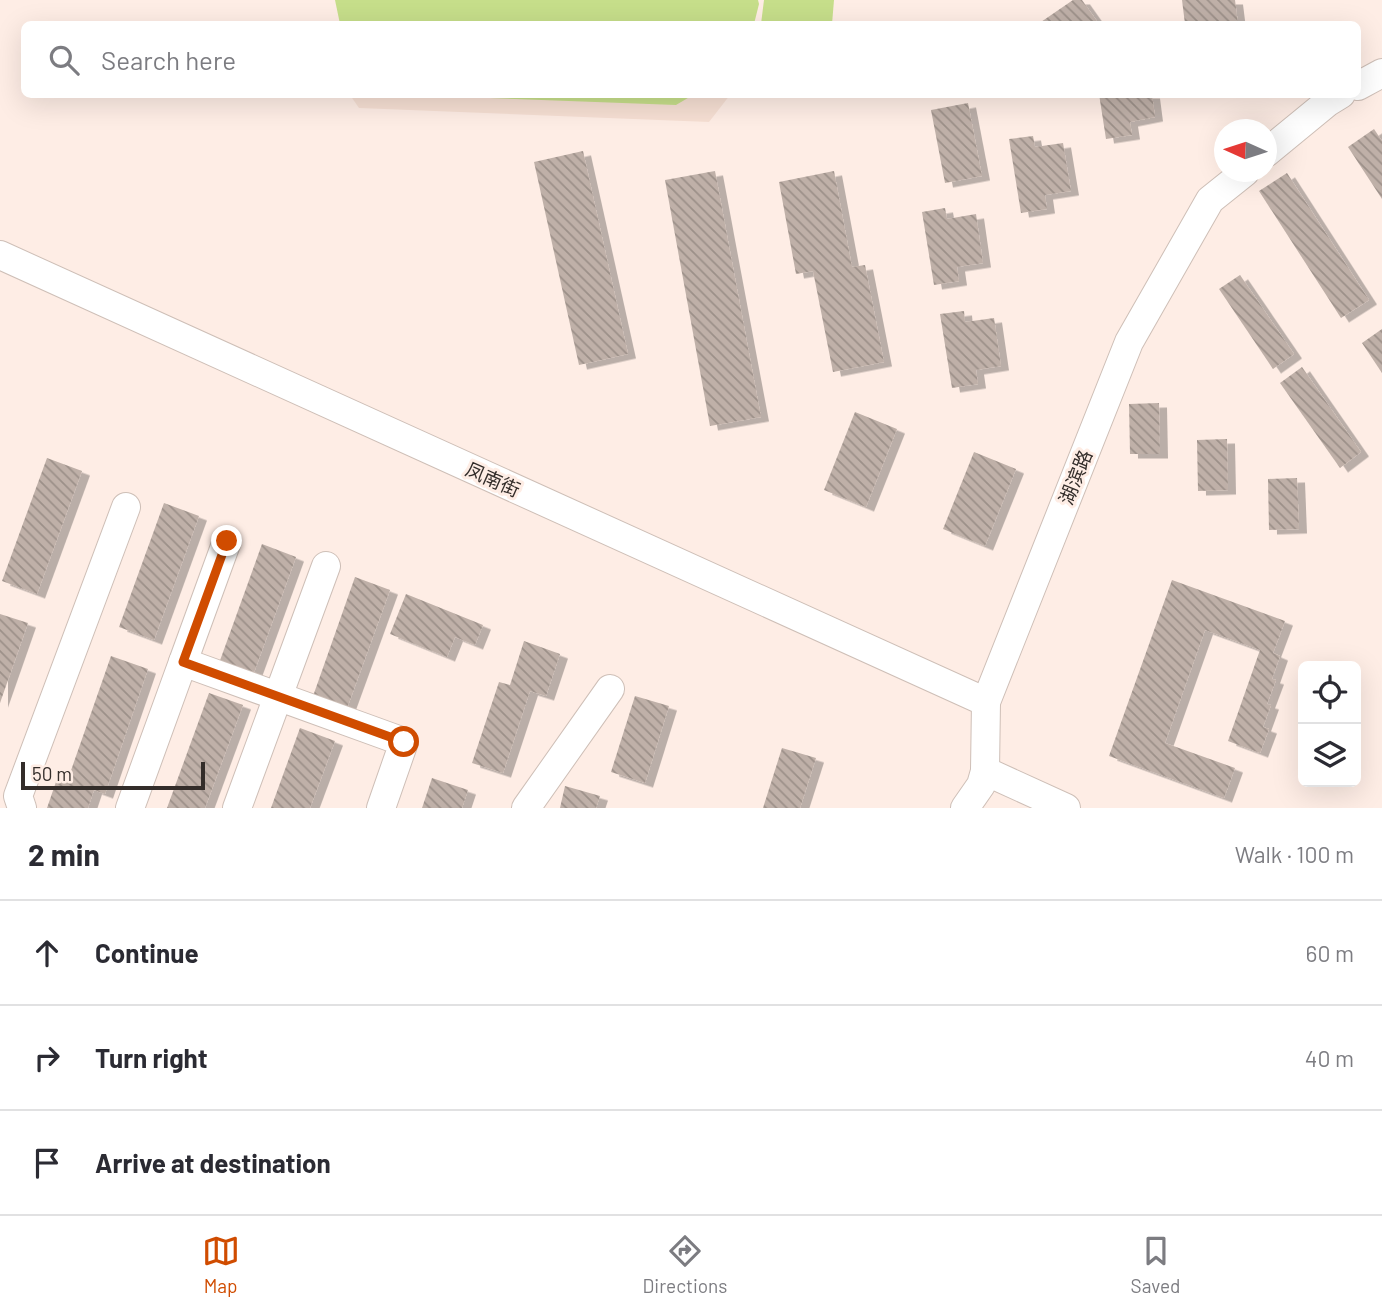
<!DOCTYPE html>
<meta charset="utf-8">
<style>
body{margin:0;font-family:Barlow,"Noto Sans SC",sans-serif;background:#f2f2f3;color:#2b2b33}
.controls{position:absolute;right:21px;bottom:21px;display:grid;overflow:hidden;border-radius:10px;box-shadow:0 7px 28px #0002}
.controls button{width:63px;height:63px;display:grid;place-items:center;padding:0;border:0;border-bottom:2px solid #e1e1e2;background:#fff;color:#2b2b33;font:35px sans-serif}
.compass{position:absolute;left:1214px;top:119px;width:63px;height:63px;border-radius:50%;background:#fff;box-shadow:0 7px 28px #0002;rotate:273deg}
.scale{position:absolute;left:21px;bottom:18px;width:184px;box-sizing:border-box;padding-left:7px;border:4px solid #332d2a;border-top:0;font-size:19px;line-height:24px;white-space:nowrap;color:#332d2a;-webkit-text-stroke:5px #feede5;paint-order:stroke}
.stop{position:absolute;width:21px;height:21px;margin:-16px;border:5px solid #d04c00;border-radius:50%;background:#fff}
.stop.end{background:#d04c00;border-color:#fff;box-shadow:0 2px 7px #0008}
.list{margin:0;padding:0;list-style:none}
h2{display:flex;justify-content:space-between;align-items:center;height:91px;margin:0;padding:0 28px;font-size:30px}
h2 small{font-size:23px;font-weight:400;color:#7c7c81}
.list li{display:grid;grid-template-columns:46px 1fr auto;gap:21px;align-items:center;box-sizing:border-box;height:105px;padding:0 28px;border-top:2px solid #e1e1e2}
.list b{display:block;font-size:26px;white-space:nowrap}
.list em{font-size:23px;font-style:normal;color:#7c7c81}
.icon{flex:none;width:38px;height:38px;fill:none;stroke:currentColor;stroke-width:2;stroke-linecap:round;stroke-linejoin:round}
.map{position:relative;flex:none;width:1382px;height:808px;overflow:hidden}
.search{position:absolute;background:#fff;box-shadow:0 7px 28px #0002;left:21px;right:21px;top:21px;height:77px;display:flex;align-items:center;gap:18px;box-sizing:border-box;padding:0 24px;border-radius:10px;color:#7c7c81;font-size:26px}
.sheet{height:406px;background:#fff}
nav{display:flex;justify-content:space-around;align-items:center;box-sizing:border-box;height:98px;border-top:2px solid #e1e1e2;background:#fff;font-size:19px;color:#7c7c81}
nav a{display:grid;justify-items:center;gap:4px}
nav .on{color:#d04c00}
.map>svg:first-child{display:block}
</style>
<div class="map">
<svg width="1382" height="808" viewBox="0 0 1382 808">
<defs>
<pattern id="building-back-hatch" width="6" height="6" patternUnits="userSpaceOnUse" patternTransform="scale(1.75)"><rect width="6" height="6" fill="#bfb0a8"/><path d="M-1 5l2 2M0 0l6 6M5-1l2 2" fill="none" stroke="#9c9089"/></pattern>
<filter id="shadow"><feDropShadow dx="8" dy="4.5" stdDeviation="0" flood-color="#0004"/></filter>
</defs>
<rect width="100%" height="100%" fill="#feede5"/>
<!-- built -->
<polygon fill="#f6dfd3" points="350,95 730,95 709,122 359,108"/>
<!-- pitch -->
<g fill="#c6de8a">
<polygon points="335,0 758,0 759,4 754,24 340,24"/>
<polygon points="764,0 834,0 832,24 761,24"/>
<polygon points="409,95 693,95 676,105"/>
</g>
<!-- building -->
<g fill="url(#building-back-hatch)" filter="url(#shadow)">
<polygon points="1073,0 1082,0 1099,24 1038,24"/>
<polygon points="1182,0 1235,0 1238,24 1185,24"/>
<polygon points="1099,94 1152,94 1155,117 1130,122 1132,135 1106,139"/>
<polygon points="968,103 982,176 945,183 931,110"/>
<polygon points="1374,129 1382,141 1382,199 1348,147"/>
<polygon points="1033,136 1035,147 1063,143 1071,191 1045,195 1047,209 1021,213 1009,139"/>
<polygon points="583,151 628,354 579,365 534,162"/>
<polygon points="715,171 761,417 710,426 665,180"/>
<polygon points="834,171 852,267 865,265 884,362 833,372 813,271 796,274 779,182"/>
<polygon points="1287,173 1369,300 1341,318 1259,191"/>
<polygon points="945,208 947,219 976,214 983,263 957,267 959,281 934,285 922,212"/>
<polygon points="1240,275 1294,354 1273,369 1219,289"/>
<polygon points="964,311 965,322 994,318 1001,366 976,370 978,384 952,388 940,314"/>
<polygon points="1382,329 1382,373 1362,343"/>
<polygon points="1302,367 1361,452 1340,468 1280,383"/>
<polygon points="1159,403 1160,454 1130,454 1129,404"/>
<polygon points="855,412 897,429 866,507 824,490"/>
<polygon points="1227,439 1228,490 1198,491 1197,440"/>
<polygon points="974,452 1016,469 985,546 943,529"/>
<polygon points="47,458 82,471 37,594 2,581"/>
<polygon points="1297,478 1299,529 1269,530 1268,479"/>
<polygon points="164,503 199,516 154,640 119,627"/>
<polygon points="262,544 296,557 252,678 218,666"/>
<polygon points="355,577 390,590 346,711 312,699"/>
<polygon points="1172,580 1285,621 1273,653 1280,656 1272,679 1276,680 1267,704 1271,705 1263,727 1269,729 1260,753 1228,741 1260,650 1205,630 1165,743 1235,768 1224,798 1109,756"/>
<polygon points="406,594 483,625 475,645 455,637 447,657 390,634"/>
<polygon points="0,614 28,623 0,703"/>
<polygon points="524,641 560,654 546,696 530,691 503,773 472,763 499,682 510,685"/>
<polygon points="111,656 148,669 105,794 94,790 88,808 47,808 58,776 68,779"/>
<polygon points="209,693 243,705 205,808 167,808"/>
<polygon points="635,696 669,706 645,783 611,772"/>
<polygon points="300,728 335,741 310,808 271,808"/>
<polygon points="782,748 816,758 800,808 763,808"/>
<polygon points="432,778 468,790 462,808 422,808"/>
<polygon points="565,786 600,796 596,808 560,808"/>
</g>
<g fill="none" stroke-linecap="round" stroke-linejoin="round">
<!-- minor casing -->
<g stroke="#cebfb7" stroke-width="30">
<g id="minor">
<polyline points="1358,86 1382,73"/>
<polyline points="1266,153 1328,102 1341,94"/>
<polyline points="0,255 986,702"/>
<polyline points="183,662 227,541"/>
<polyline points="985,771 1066,808"/>
<polyline points="22,808 18,796 126,507"/>
<polyline points="130,808 183,662 404,742 381,808"/>
<polyline points="237,808 326,566"/>
<polyline points="526,808 610,689"/>
<polyline points="965,808 981,785 985,771 986,702 1129,342 1210,200 1245,172"/>
</g>
</g>
<!-- minor -->
<use href="#minor" stroke="#fff" stroke-width="28"/>
</g>
<g fill="none" stroke-linecap="round" stroke-linejoin="round">
<!-- route -->
<polyline stroke="#d04c00" stroke-width="9" points="227,541 183,662 404,742"/>
</g>
<g text-anchor="middle" dominant-baseline="central" stroke-width="6" stroke-linejoin="round" paint-order="stroke">
<!-- street labels -->
<g font-size="19" fill="#332d2a" stroke="#feede5">
<text transform="translate(1075 477) rotate(-68)">湖滨路</text>
<text transform="translate(493 479) rotate(24)">凤南街</text>
</g>
</g>
</svg>
<div class="controls">
<button><svg class="icon" aria-label="locate" viewBox="0 0 24 24"><circle cx="12" cy="12" r="6"/><path d="M12 2v4M12 18v4M2 12h4M18 12h4"/></svg></button>
<button><svg class="icon" aria-label="layers" viewBox="0 0 24 24"><path d="M12 4l9 5-9 5-9-5zM3 14l9 5 9-5"/></svg></button>
</div>
<svg class="compass" viewBox="-18 -18 36 36"><path d="M0-13l5 13h-10z" fill="#e53935"/><path d="M0 13l5-13h-10z" fill="#7c7c81"/></svg>
<div class="scale">50 m</div>
<div class="stop" style="left:404px;top:742px"></div>
<div class="stop end" style="left:227px;top:541px"></div>
<div class="search"><svg class="icon" aria-label="search" viewBox="0 0 24 24"><circle cx="10" cy="10" r="6"/><path d="M15 15l6 6"/></svg>Search here</div>
</div>
<section class="sheet">
<h2>2 min<small>Walk · 100 m</small></h2>
<ul class="list">
<li><svg class="icon" aria-label="ahead" viewBox="0 0 24 24"><path d="M12 20V5M6 11l6-6 6 6"/></svg><div><b>Continue</b></div><em>60 m</em></li>
<li><svg class="icon" aria-label="right" viewBox="0 0 24 24"><path d="M7 20v-9h11M14 6l5 5-5 5"/></svg><div><b>Turn right</b></div><em>40 m</em></li>
<li><svg class="icon" aria-label="arrive" viewBox="0 0 24 24"><path d="M6 21V4h12l-3 4 3 4H6"/></svg><div><b>Arrive at destination</b></div></li>
</ul>
</section>
<nav>
<a class="on"><svg class="icon" aria-label="map" viewBox="0 0 24 24"><path d="M3 6l6-2 6 2 6-2v14l-6 2-6-2-6 2zM9 4v14M15 6v14"/></svg>Map</a>
<a><svg class="icon" aria-label="directions" viewBox="0 0 24 24"><path d="M12 3l9 9-9 9-9-9zM9 14v-3h6M13 9l2 2-2 2"/></svg>Directions</a>
<a><svg class="icon" aria-label="saved" viewBox="0 0 24 24"><path d="M7 4h10v16l-5-4-5 4z"/></svg>Saved</a>
</nav>
